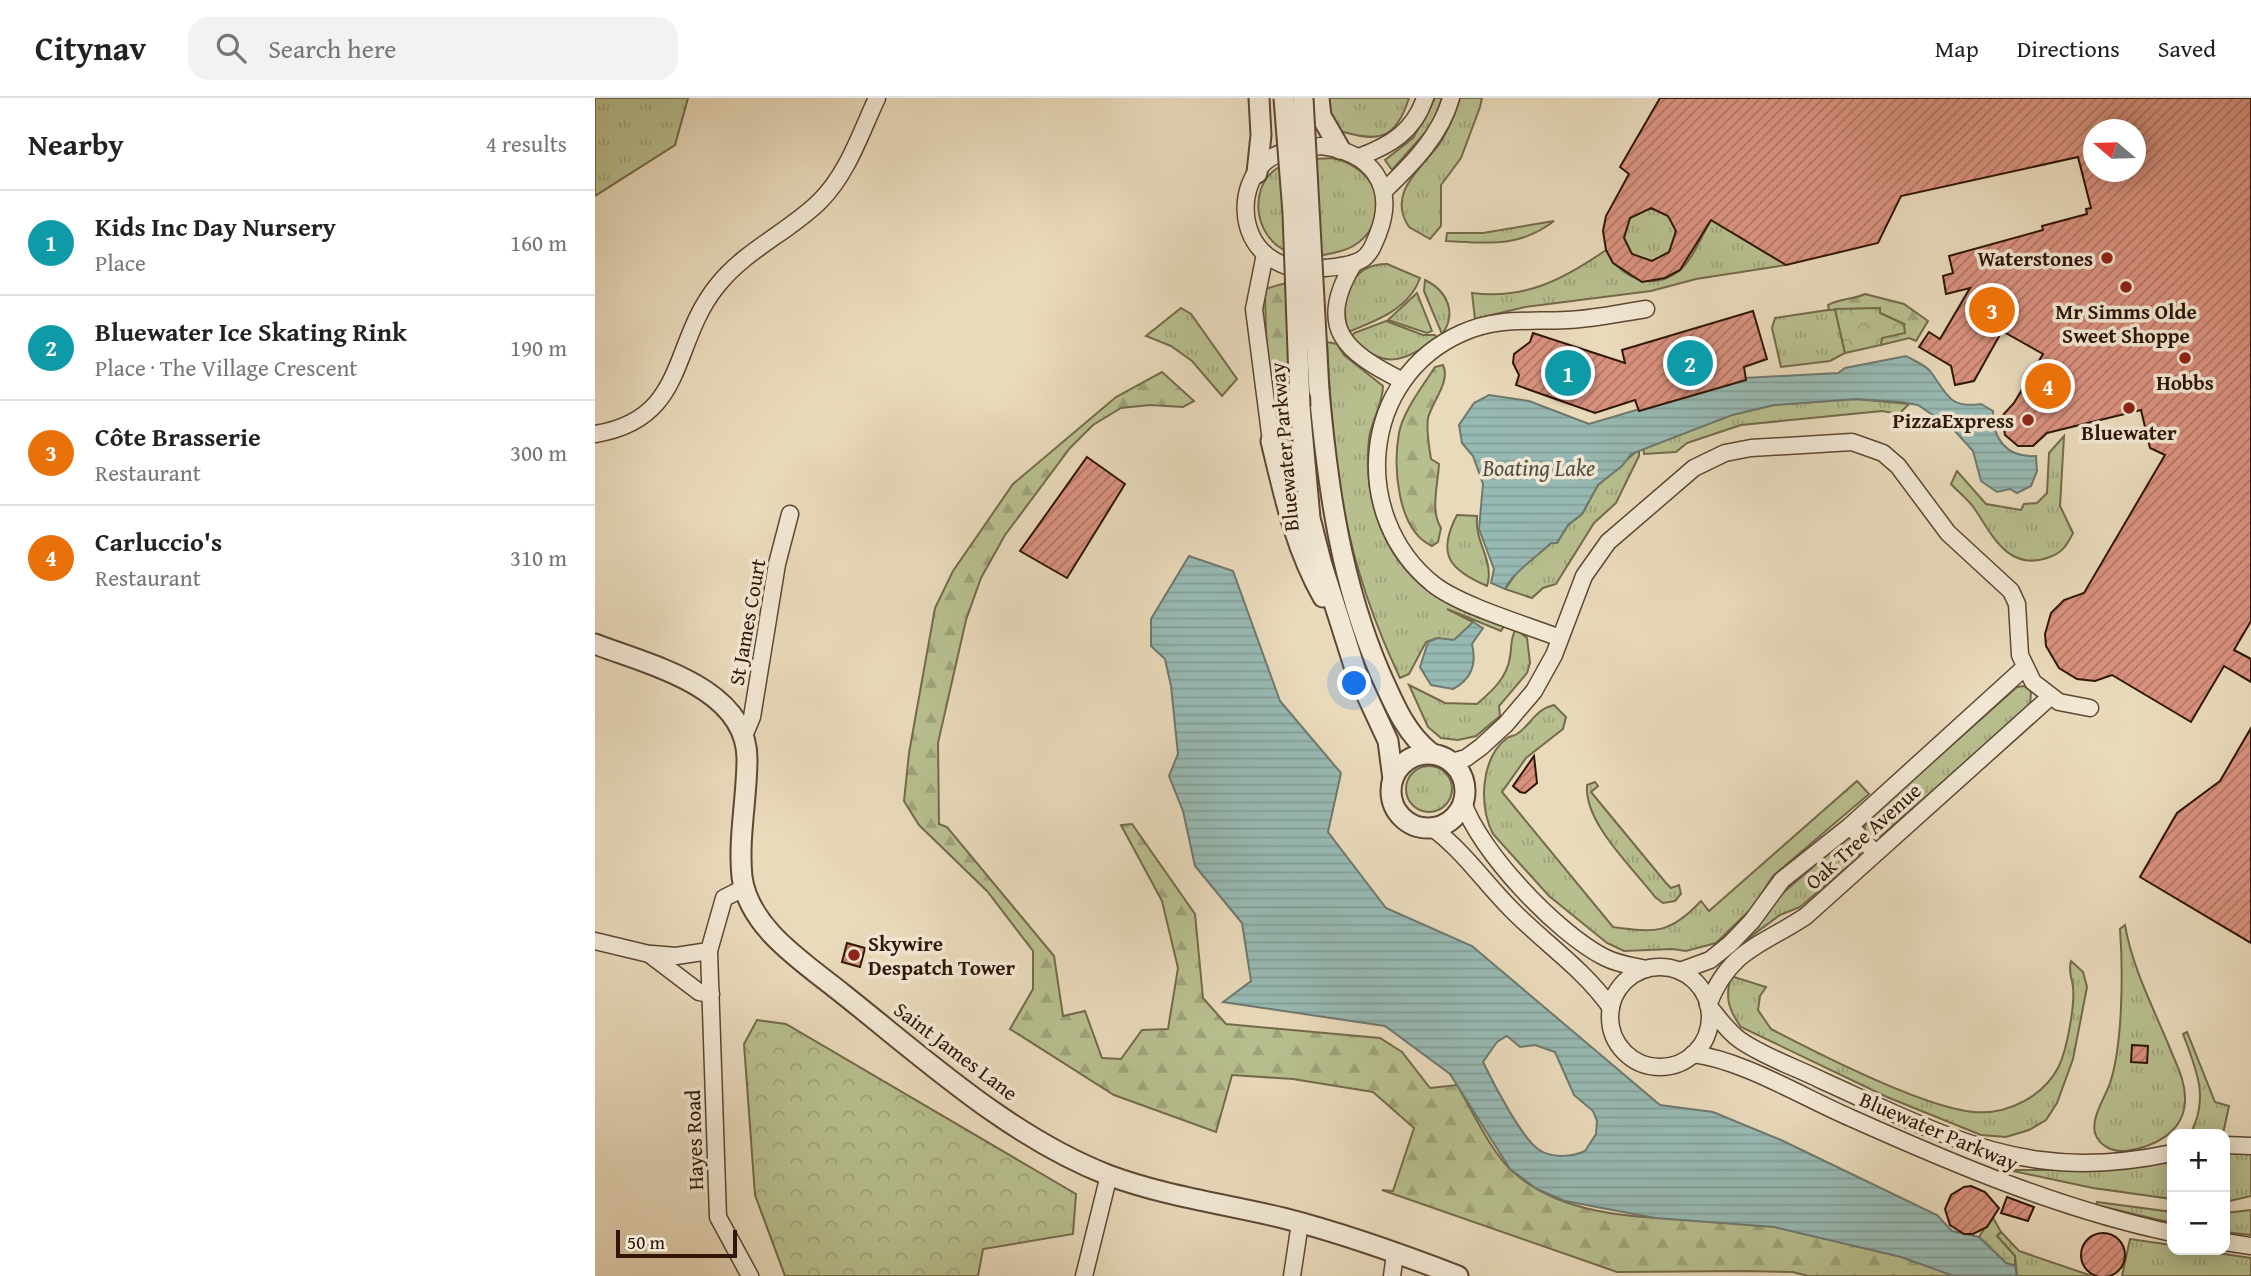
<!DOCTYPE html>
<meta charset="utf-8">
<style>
body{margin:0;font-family:"Gentium Book Plus",serif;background:#f2f2f2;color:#222}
.controls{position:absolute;right:21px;bottom:21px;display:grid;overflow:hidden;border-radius:14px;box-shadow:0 4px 18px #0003}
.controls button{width:63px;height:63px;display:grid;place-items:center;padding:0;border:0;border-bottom:2px solid #e0e0e0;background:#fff;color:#222;font:35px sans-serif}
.compass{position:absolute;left:1488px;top:21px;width:63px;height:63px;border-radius:50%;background:#fff;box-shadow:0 4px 18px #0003;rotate:289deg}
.scale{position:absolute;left:21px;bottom:18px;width:121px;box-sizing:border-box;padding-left:7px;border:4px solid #301606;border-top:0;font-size:19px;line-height:24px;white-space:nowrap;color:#301606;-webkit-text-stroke:5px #f1e7d3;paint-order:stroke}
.you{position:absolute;left:760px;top:586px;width:24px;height:24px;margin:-18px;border:5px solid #fff;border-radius:50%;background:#1a73e8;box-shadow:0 0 0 10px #1a73e833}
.badge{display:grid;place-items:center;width:46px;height:46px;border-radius:50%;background:#db2777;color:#fff;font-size:23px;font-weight:700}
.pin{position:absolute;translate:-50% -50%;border:4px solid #fff;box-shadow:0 2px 7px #0006}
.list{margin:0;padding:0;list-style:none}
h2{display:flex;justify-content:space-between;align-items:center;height:91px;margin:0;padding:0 28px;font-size:30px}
h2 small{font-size:23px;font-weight:400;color:#767676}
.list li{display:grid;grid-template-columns:46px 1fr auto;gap:21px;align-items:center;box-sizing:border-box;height:105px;padding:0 28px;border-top:2px solid #e0e0e0}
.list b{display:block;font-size:26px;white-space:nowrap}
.list p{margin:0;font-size:23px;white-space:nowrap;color:#767676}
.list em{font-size:23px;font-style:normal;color:#767676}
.icon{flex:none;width:38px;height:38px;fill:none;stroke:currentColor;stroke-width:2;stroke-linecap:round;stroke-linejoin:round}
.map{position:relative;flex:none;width:1656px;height:1178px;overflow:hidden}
header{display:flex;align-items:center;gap:42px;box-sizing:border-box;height:98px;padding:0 35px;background:#fff;border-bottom:2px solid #e0e0e0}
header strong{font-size:33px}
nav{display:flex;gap:38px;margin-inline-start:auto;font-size:24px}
.search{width:490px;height:63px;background:#f2f2f2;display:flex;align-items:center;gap:18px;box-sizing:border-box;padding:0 24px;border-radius:21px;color:#767676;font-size:26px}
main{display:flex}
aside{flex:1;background:#fff}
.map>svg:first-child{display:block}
</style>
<header>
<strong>Citynav</strong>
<div class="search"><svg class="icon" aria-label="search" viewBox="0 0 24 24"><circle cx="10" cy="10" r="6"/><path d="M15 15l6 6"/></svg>Search here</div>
<nav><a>Map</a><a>Directions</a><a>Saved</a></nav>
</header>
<main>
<aside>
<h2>Nearby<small>4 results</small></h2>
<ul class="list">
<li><span class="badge" style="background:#0f9aa8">1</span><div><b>Kids Inc Day Nursery</b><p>Place</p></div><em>160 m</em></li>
<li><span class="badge" style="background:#0f9aa8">2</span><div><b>Bluewater Ice Skating Rink</b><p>Place · The Village Crescent</p></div><em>190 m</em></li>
<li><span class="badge" style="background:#e8710a">3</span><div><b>Côte Brasserie</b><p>Restaurant</p></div><em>300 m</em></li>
<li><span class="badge" style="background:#e8710a">4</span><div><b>Carluccio's</b><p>Restaurant</p></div><em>310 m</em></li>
</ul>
</aside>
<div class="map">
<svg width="1656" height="1178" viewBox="0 0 1656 1178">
<defs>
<pattern id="grass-tufts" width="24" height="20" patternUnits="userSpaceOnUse" patternTransform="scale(1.75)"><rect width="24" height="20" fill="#b8bf8f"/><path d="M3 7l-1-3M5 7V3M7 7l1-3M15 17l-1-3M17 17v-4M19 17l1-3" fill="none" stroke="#9ea37a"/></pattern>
<pattern id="forest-firs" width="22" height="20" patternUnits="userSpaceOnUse" patternTransform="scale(1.75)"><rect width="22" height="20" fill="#b8bf8f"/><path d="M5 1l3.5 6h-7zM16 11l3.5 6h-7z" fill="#9ea37a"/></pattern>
<pattern id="wetland-marsh" width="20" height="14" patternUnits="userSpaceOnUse" patternTransform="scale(1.75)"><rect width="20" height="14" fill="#b8bf8f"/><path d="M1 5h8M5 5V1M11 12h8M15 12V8" fill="none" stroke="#9ea37a"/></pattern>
<pattern id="park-crowns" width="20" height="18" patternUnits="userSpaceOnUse" patternTransform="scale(1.75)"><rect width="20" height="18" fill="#b8bf8f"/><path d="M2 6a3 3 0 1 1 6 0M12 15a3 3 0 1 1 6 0" fill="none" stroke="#9ea37a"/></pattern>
<pattern id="water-rules" width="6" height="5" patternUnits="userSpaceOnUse" patternTransform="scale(1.75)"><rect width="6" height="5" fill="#98bab4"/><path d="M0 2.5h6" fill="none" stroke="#839f99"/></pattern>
<pattern id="building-hatch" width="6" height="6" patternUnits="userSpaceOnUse" patternTransform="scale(1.75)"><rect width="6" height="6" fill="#da927f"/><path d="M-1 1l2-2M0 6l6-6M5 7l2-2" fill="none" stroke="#b17666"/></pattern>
</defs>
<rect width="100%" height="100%" fill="#e9dabb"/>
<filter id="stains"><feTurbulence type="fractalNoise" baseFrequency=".00286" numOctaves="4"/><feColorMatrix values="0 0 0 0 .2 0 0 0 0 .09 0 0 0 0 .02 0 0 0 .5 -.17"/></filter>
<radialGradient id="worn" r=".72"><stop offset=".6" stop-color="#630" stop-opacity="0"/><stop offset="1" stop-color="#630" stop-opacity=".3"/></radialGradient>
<!-- grass -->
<g fill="url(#grass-tufts)" stroke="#746a4a" stroke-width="2">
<polygon points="0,0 93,0 80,47 0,98"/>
<path d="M 733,0 L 814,0 C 801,41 785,45 745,33 L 732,7 Z"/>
<polygon points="840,0 847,0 837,27 797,72 790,62 818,40"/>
<path d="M 865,0 L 887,0 L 885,9 L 866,60 L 846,87 L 846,128 L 835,141 L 814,129 C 791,95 827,70 845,45 C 854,31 860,16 865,0 Z"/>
<path d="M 738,60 C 764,66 788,87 781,117 C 777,135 764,148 746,153 C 729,158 706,161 689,152 C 660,137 653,91 681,71 C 696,60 721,61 738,60 Z"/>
<circle cx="1055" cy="137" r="26"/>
<path d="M 1116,122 L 1191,167 L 1101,181 L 1056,193 L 930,209 L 880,221 L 877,195 C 930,202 969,181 1011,152 C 1026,180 1056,194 1084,173 C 1097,163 1107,137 1116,122 Z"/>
<path d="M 959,123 C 924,150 893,145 851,143 L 852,135 L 888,135 Z"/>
<path d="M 792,166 L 825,180 C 814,211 781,223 753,234 C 745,204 753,166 792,166 Z"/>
<path d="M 830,182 C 853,193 862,216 847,236 L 829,193 Z"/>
<polygon points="822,195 837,233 832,235 793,222"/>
<polygon points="586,210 596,216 642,281 627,298 597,263 576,248 551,238"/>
<polygon points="1240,211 1250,255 1235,263 1186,269 1177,230 1180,220"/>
<path d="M 791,223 L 828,237 L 840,237 L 842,240 C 807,265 789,272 756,240 L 759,235 Z"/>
<path d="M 732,244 L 742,246 L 749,257 L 788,288 C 788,306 776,323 774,341 C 767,403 790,466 844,500 C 863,513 887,520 909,528 L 906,533 L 852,511 L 878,524 L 876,527 L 859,543 L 842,540 L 831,544 L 814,576 L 805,580 C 749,462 738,373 732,244 Z"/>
<polygon points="1261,301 1314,306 1304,316 1287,313 1146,327 1092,345 1081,354 1049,356 1048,349 1137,317 1179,307"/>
<path d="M 1469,338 L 1465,408 L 1478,435 C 1471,449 1467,455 1452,460 C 1412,473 1397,436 1379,410 C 1373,401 1363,394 1356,386 L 1362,373 L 1391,406 L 1426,412 L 1429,406 L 1442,405 L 1452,395 L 1454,355 Z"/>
<polygon points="1044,351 1044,358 1021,405 999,425 961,486 948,490 937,500 910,491 924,472 956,445 962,445 973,427 987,416 1003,387"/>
<path d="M 862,417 L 882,418 C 879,444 900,463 892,488 C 855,472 841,457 862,417 Z"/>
<path d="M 921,531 L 932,540 L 935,565 L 932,575 L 904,608 L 905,618 L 881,638 L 863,642 L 846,640 L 833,629 L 814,587 L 850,605 L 882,606 C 897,593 912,580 915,559 C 917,548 915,540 921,531 Z"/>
<polygon points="1429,588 1436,593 1435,608 1286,738 1273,738 1269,730 1277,718 1422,589"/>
<path d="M 959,607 L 971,619 L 968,631 L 931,660 L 907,694 L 1018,829 C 1061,835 1075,836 1106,803 L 1114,813 L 1262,683 L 1274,696 L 1178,778 L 1157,810 L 1121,845 L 1091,853 L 1077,851 L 1029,853 L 1012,845 L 954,798 L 898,736 C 884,708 885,661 912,640 C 915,638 919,638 922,636 C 937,626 939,612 959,607 Z"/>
<circle cx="834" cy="691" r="23"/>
<path d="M 1000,684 L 1003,688 L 996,694 L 1071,785 L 1076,790 L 1084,787 L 1086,796 L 1080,803 L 1068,805 L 1060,799 C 1038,770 989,725 992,687 Z"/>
<polygon points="1257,735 1268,747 1263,760 1205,809 1185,817 1143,848 1189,794"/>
<path d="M 1530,827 C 1537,869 1558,909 1574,948 C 1581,966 1591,983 1590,1003 C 1589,1035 1557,1050 1530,1053 C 1518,1054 1504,1048 1500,1035 C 1496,1019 1510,1000 1515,985 C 1528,947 1528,871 1525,831 Z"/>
<path d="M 1476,863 L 1488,874 L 1492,889 L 1478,961 L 1462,1005 L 1451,1022 L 1434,1032 L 1411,1039 L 1386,1037 L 1292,999 L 1146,929 C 1133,911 1130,899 1136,878 L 1171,889 L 1165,898 L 1163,912 L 1176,931 C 1222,955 1330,1010 1379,1014 C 1413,1017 1449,998 1464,968 C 1472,951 1480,907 1478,889 C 1477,878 1473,875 1476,863 Z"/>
<path d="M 1592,934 L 1620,1004 L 1634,1008 L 1628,1036 L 1595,1036 C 1615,1000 1601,971 1588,936 Z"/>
<polygon points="1630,1052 1656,1052 1656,1098 1630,1104"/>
<polygon points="1577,1059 1577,1101 1498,1090 1413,1072 1504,1072"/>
<polygon points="1502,1104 1577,1114 1577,1125 1501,1107"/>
<polygon points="1656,1112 1656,1137 1630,1134 1630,1115"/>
<polygon points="1406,1134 1424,1153 1497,1178 1422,1178 1420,1158 1402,1138"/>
<polygon points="1535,1141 1577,1147 1577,1152 1603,1152 1656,1160 1656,1178 1527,1178"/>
</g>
<!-- forest -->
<g fill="url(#forest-firs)" stroke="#746a4a" stroke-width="2">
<path d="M 691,185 L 696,333 L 707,424 C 675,351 671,268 670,191 Z"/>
<path d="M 1270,196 L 1309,206 L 1333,223 L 1321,243 L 1314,240 L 1286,247 L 1286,240 L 1309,226 L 1285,215 L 1284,210 L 1234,212 L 1233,207 C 1244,200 1258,202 1270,196 Z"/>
<path d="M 848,267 C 856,283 837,304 833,320 C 831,333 834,348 836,361 L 844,366 C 843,386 835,413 846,430 L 843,444 L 837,448 C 802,432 798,369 804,335 C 808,313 828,288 840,269 Z"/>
<path d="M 567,274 L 599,303 L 588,309 L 555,307 L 526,310 L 498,327 L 475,350 L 410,437 L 386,480 L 371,522 L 343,645 L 344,726 L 352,729 L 459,858 L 468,918 L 490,913 L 507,960 L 526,961 L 547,932 L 573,931 L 583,870 L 567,803 L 526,727 L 537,726 L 600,816 L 608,900 L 631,926 L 785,940 L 807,954 L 835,990 L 862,987 C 877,1012 896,1054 917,1073 C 979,1129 1076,1117 1152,1125 C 1215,1131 1302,1152 1359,1178 L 1213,1178 L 1198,1174 L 1148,1173 L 1022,1174 L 787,1092 L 798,1093 L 819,1030 L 778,994 L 698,981 L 637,977 L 621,1034 L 519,997 L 415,931 L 438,891 L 438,853 L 392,793 L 324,727 L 309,703 L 314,655 L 340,510 L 358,473 L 418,386 L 521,299 Z"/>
</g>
<!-- wetland -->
<polygon fill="url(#wetland-marsh)" stroke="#746a4a" stroke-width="2" points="1397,1118 1406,1134 1402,1138 1420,1158 1420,1168 1411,1165 1384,1139"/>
<!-- park -->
<g fill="url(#park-crowns)" stroke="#746a4a" stroke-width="2">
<polygon points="1285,210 1285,215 1309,226 1310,235 1287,240 1286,247 1250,255 1240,211"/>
<polygon points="162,922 191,926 481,1096 478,1136 388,1151 383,1178 190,1178 160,1097 149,946"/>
</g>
<!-- water -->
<g fill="url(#water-rules)" stroke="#6e786e" stroke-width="2" fill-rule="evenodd">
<path d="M 1311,258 C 1318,262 1330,267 1335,273 C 1352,295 1353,311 1386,306 L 1398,313 C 1397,341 1412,360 1441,358 L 1442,373 L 1436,388 L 1422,395 L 1415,391 L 1402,394 L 1386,383 L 1378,353 L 1359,332 L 1323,307 L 1306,304 L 1261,301 L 1179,307 L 1137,317 L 1036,356 L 1027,368 L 1003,387 L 987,416 L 973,427 L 962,445 L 956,445 C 943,458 916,476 910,491 L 896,485 L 899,471 L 884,431 L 888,386 L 878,358 L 867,345 L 864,327 L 879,305 L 894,297 L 934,303 L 994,326 L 1150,280 L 1243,275 L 1250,270 Z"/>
<path d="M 594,458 L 638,473 L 685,603 L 746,675 L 733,734 L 791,810 L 877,848 L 1065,1007 L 1118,1014 L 1186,1042 L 1342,1117 L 1357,1133 L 1384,1139 L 1411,1165 L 1420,1168 L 1422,1178 L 1359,1178 L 1306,1159 L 1179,1129 L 1060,1120 L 970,1103 L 942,1091 L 915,1071 L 855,976 L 790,928 L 628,904 L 656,883 L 647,825 L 600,768 L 588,713 L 574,678 L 583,656 L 576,588 L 570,561 L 556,548 L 556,521 ZM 912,938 L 925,949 L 940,947 L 960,954 L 979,997 L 998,1013 L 1002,1023 L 1001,1036 L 990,1053 C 977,1059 958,1060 946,1053 C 929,1045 897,983 888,964 L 902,944 Z"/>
<path d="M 878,524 L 888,530 L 877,546 C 882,566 877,581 858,591 L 836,587 L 825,569 L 833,544 L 843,540 L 859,542 Z"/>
</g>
<!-- building -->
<g fill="url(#building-hatch)" stroke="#301606" stroke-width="2" fill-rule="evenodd">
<path d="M 1065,0 L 1656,0 L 1656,523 L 1639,552 L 1656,561 L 1656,584 L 1629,568 L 1596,624 L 1517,577 L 1500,583 L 1482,581 L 1464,570 L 1451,548 L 1450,536 L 1456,515 L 1469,502 L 1489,495 L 1570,357 L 1555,350 L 1546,312 L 1452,335 L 1438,348 L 1423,348 L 1410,337 L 1407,318 L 1419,305 L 1448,256 L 1407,233 L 1379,283 L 1360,287 L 1356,268 L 1324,249 L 1334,234 L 1345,241 L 1375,190 L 1351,196 L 1348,178 L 1358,175 L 1354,158 L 1448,132 L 1447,128 L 1492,116 L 1491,111 L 1496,110 L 1483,59 L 1306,98 L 1283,145 L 1191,167 L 1116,122 L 1085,172 L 1070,180 L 1047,184 L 1018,165 L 1011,152 L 1008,133 L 1011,118 L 1034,76 L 1025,69 ZM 1499,32 L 1541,32 L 1541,74 L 1499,74 ZM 1056,110 L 1073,118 L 1081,133 L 1074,154 L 1057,163 L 1037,156 L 1029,140 L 1035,120 Z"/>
<polygon points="1158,213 1172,261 1149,269 1151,282 1044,313 1040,302 1000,315 921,287 924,277 918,265 919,256 935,244 938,235 1030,265 1027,252"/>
<polygon points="492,359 530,386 472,480 425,453"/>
<polygon points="1656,630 1656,845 1545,779 1582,715 1625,683"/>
<polygon points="939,658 942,685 930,695 925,694 918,688"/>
<polygon points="252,845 270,850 265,869 247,864"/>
<polygon points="1537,947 1553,948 1552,965 1536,964"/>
<polygon points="1376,1088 1390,1094 1404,1110 1392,1129 1378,1136 1369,1136 1355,1127 1350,1111 1356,1097 1369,1089"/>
<polygon points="1412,1099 1439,1109 1433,1123 1406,1115"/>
<circle cx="1508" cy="1157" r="22"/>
</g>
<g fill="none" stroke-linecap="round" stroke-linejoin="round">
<!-- minor casing -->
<g stroke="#5e4733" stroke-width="19">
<g id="minor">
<path d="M 726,48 C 776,54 802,87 783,136 C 779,146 775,157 766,162 C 755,168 741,169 729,170 C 707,173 693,172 674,159 C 644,138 643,88 670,64 C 684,51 708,51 726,48 Z"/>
<path d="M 764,59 C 796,47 819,33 830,0"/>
<path d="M 790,92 C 817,66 846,37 856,0"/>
<polyline points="670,156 659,211 676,343"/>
<path d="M 759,165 C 720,229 749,254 808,283"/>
<path d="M 0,336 C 93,321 75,246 122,188 C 150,152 194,134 225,103 C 253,75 266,34 282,0"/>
<path d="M 965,540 C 931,527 864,507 838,486 C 754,418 765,280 867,235 C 902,219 935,224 972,222 C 999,221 1025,215 1051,211"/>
<path d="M 1455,599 L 1211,818 C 1166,848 1135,851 1113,907 C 1123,919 1132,933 1145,942 C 1169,959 1200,969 1226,982 C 1295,1013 1369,1052 1445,1062 C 1488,1068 1535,1064 1577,1055"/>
<polyline points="149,638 157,619 182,466 195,416"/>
<polyline points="857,664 871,660 886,649 911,626 939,593 959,557 989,478 1013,444 1099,370 1130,355 1156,350 1257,344 1288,355 1303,368 1353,435 1416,493 1422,506 1425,557 1438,584 1464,604 1495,610"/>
<path d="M 868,704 C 884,753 962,835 1009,859 C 1022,866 1037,868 1051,871"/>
<polyline points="1255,728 1279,754"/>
<path d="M 836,729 C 868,752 889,784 916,811 C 949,845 989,871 1016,910"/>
<polyline points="149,790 129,800 114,853 123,1119 155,1178"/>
<polyline points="0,843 54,856 104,894 116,896"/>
<polyline points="57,856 81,858 114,853"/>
<circle cx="1065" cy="919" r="50"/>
<polyline points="1085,873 1115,862 1135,846 1157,823 1187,782 1255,728 1429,570"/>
<path d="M 1098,956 C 1148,962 1209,1000 1256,1020 C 1361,1067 1465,1111 1577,1135"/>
<polyline points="1630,1047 1656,1048"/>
<polyline points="1630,1144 1656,1148"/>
<polyline points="489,1178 514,1077"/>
<polyline points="697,1178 705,1125"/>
<polyline points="797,1178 800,1156"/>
</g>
</g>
<!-- tertiary casing -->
<g stroke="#5e4733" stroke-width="23">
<g id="tertiary">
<polyline points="724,0 726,18 745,51"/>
<polyline points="662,75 666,37 664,0"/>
<path d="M 724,293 C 733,391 746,484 785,575 C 798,604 810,635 836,655"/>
<polyline points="705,309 715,420 727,467 761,574 793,643 798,681"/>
<path d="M 676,343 C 689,397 700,450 728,499"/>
<path d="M 0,546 C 54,567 152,589 152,661 C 152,700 143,740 147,779 C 154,831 210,865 248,896 C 330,961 415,1039 513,1077 C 569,1098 630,1106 688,1120 C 747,1135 806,1156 863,1178"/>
<circle cx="833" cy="693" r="37"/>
</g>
</g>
<!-- minor -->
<use href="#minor" stroke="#f1e7d3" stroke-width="16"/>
<!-- tertiary -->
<use href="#tertiary" stroke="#f1e7d3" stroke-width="19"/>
<!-- tertiary-bridge casing -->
<g stroke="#5e4733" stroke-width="23" stroke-linecap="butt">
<g id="tertiary-bridge">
<polyline points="689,0 698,115 705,309"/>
<polyline points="708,0 724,293"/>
</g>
</g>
<!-- tertiary-bridge -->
<use href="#tertiary-bridge" stroke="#f1e7d3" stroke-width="19"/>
</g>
<!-- markers -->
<g fill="#8f2418" stroke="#f1e7d3" stroke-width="2.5">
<circle cx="1512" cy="160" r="7"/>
<circle cx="1531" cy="189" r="7"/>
<circle cx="1590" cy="260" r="7"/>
<circle cx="1534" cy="310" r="7"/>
<circle cx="1433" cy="322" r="7"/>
<circle cx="259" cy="857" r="7"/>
</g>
<g text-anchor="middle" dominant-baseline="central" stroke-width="7" stroke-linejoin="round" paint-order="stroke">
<!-- poi labels -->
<g font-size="21" font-weight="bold" fill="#301606" stroke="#f1e7d3">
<text x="1498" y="160" text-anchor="end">Waterstones</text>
<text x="1531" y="213">Mr Simms Olde<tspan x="1531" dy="24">Sweet Shoppe</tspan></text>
<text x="1590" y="284">Hobbs</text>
<text x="1419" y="322" text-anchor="end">PizzaExpress</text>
<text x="1534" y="334">Bluewater</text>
<text x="273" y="845" text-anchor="start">Skywire<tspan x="273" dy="24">Despatch Tower</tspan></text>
</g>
<!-- street labels -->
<g font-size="21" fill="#301606" stroke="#f1e7d3">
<text transform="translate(689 349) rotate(-95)">Bluewater Parkway</text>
<text transform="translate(152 524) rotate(-80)">St James Court</text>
<text transform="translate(1268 738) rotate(-42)">Oak Tree Avenue</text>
<text transform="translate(361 953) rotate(37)">Saint James Lane</text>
<text transform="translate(1344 1033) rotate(23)">Bluewater Parkway</text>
<text transform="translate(99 1042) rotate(-92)">Hayes Road</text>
</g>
<!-- water labels -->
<g font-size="23" font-style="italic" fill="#544f43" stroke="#f1e7d3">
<text x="944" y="369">Boating Lake</text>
</g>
</g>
<rect width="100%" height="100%" filter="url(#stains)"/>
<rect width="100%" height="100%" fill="url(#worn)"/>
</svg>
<div class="controls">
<button>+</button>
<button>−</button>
</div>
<svg class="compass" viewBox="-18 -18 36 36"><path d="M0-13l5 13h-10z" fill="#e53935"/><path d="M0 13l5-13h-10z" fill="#767676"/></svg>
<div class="scale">50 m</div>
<div class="you"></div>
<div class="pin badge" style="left:973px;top:275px;background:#0f9aa8">1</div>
<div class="pin badge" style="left:1095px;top:265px;background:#0f9aa8">2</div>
<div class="pin badge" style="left:1397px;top:212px;background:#e8710a">3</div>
<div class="pin badge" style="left:1453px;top:288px;background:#e8710a">4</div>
</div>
</main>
